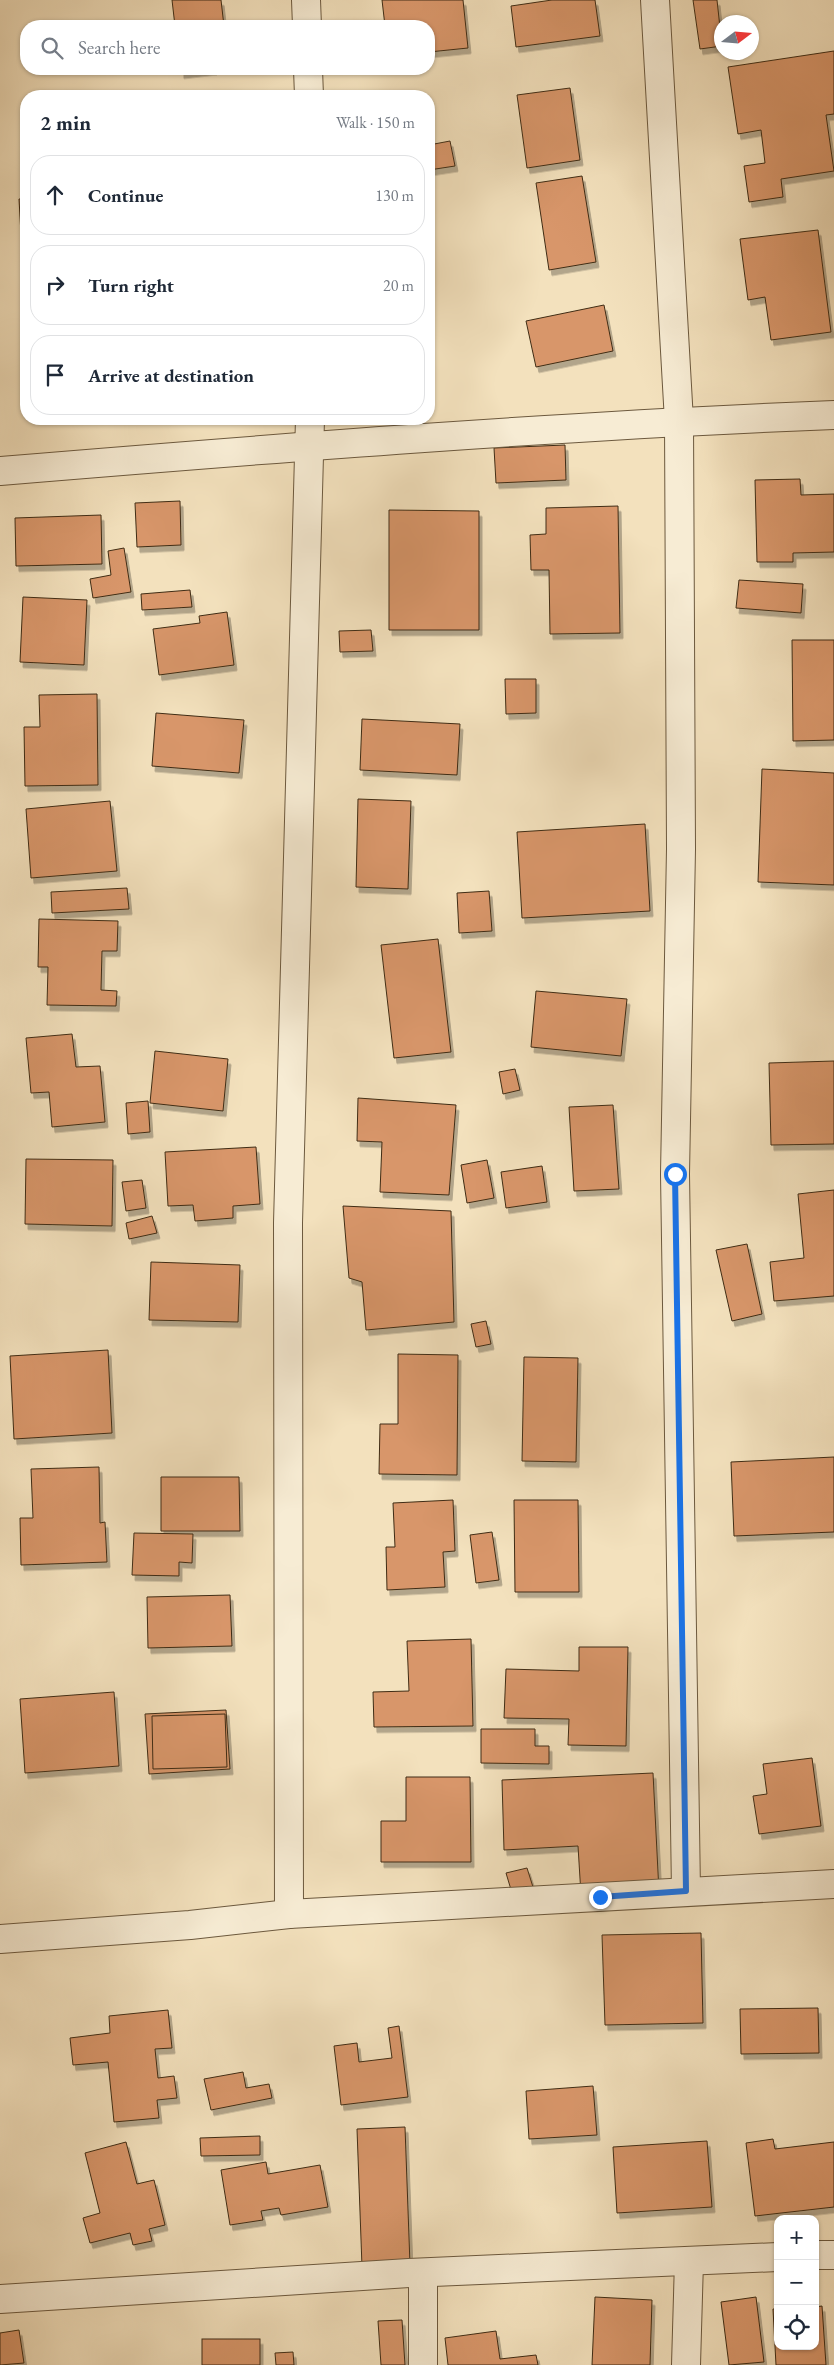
<!DOCTYPE html>
<meta charset="utf-8">
<style>
body{margin:0;font-family:"EB Garamond",serif;background:#f6f6f7;color:#1f2937}
.controls{position:absolute;right:15px;bottom:15px;display:grid;overflow:hidden;border-radius:10px;box-shadow:0 1px 4px #0004}
.controls button{width:45px;height:45px;display:grid;place-items:center;padding:0;border:0;border-bottom:1px solid #e0e1e3;background:#fff;color:#1f2937;font:25px sans-serif}
.compass{position:absolute;left:714px;top:15px;width:45px;height:45px;border-radius:50%;background:#fff;box-shadow:0 1px 4px #0004;rotate:74deg}
.stop{position:absolute;width:15px;height:15px;margin:-11px;border:4px solid #1a73e8;border-radius:50%;background:#fff}
.stop.end{background:#1a73e8;border-color:#fff;box-shadow:0 1px 5px #0008}
.list{margin:0;padding:0;list-style:none}
h2{display:flex;justify-content:space-between;align-items:center;height:65px;margin:0;padding:0 20px;font-size:21px}
h2 small{font-size:16px;font-weight:400;color:#747a83}
.list li{display:grid;grid-template-columns:32px 1fr auto;gap:15px;align-items:center;box-sizing:border-box;height:80px;margin:0 10px 10px;padding:0 10px;border:1px solid #e0e1e3;border-radius:20px}
.list b{display:block;font-size:19px;white-space:nowrap}
.list em{font-size:16px;font-style:normal;color:#747a83}
.icon{flex:none;width:28px;height:28px;fill:none;stroke:currentColor;stroke-width:2;stroke-linecap:round;stroke-linejoin:round}
.map{position:relative;flex:none;width:834px;height:2365px;overflow:hidden}
.search{position:absolute;background:#fff;box-shadow:0 1px 4px #0004;left:20px;top:20px;width:415px;height:55px;display:flex;align-items:center;gap:12px;box-sizing:border-box;padding:0 18px;border-radius:20px;color:#747a83;font-size:19px}
.panel{position:absolute;background:#fff;box-shadow:0 1px 4px #0004;left:20px;top:90px;width:415px;height:335px;border-radius:20px}
.map>svg:first-child{display:block}
</style>
<div class="map">
<svg width="834" height="2365" viewBox="0 0 834 2365">
<defs>
<filter id="shadow"><feDropShadow dx="3" dy="5.5" stdDeviation="0" flood-color="#0004"/></filter>
</defs>
<rect width="100%" height="100%" fill="#f3e1bd"/>
<filter id="stains"><feTurbulence type="fractalNoise" baseFrequency=".004" numOctaves="4"/><feColorMatrix values="0 0 0 0 .2 0 0 0 0 .09 0 0 0 0 .02 0 0 0 .5 -.17"/></filter>
<radialGradient id="worn" r=".72"><stop offset=".6" stop-color="#630" stop-opacity="0"/><stop offset="1" stop-color="#630" stop-opacity=".3"/></radialGradient>
<!-- building -->
<g fill="#d8966a" stroke="#3f2c14" filter="url(#shadow)">
<polygon points="172,0 221,0 224,26 175,26"/>
<polygon points="382,0 463,0 468,48 429,52 429,26 385,26"/>
<polygon points="552,0 595,0 600,36 516,47 511,6"/>
<polygon points="693,0 717,0 722,46 700,49"/>
<polygon points="834,51 834,114 826,115 834,171 781,179 783,197 749,202 744,166 765,163 761,130 738,134 728,67"/>
<polygon points="181,69 214,69 181,73"/>
<polygon points="570,88 580,160 527,168 517,95"/>
<polygon points="450,141 455,166 429,170 429,145"/>
<polygon points="582,176 596,262 549,270 536,183"/>
<polygon points="19,199 26,199 26,252 22,252"/>
<polygon points="818,230 831,332 771,340 765,297 748,300 740,239"/>
<polygon points="604,305 613,351 536,367 526,321"/>
<polygon points="565,445 566,480 496,483 494,448"/>
<polygon points="800,479 801,495 834,494 834,552 793,553 793,562 757,562 755,480"/>
<polygon points="180,501 181,545 137,547 135,503"/>
<polygon points="618,506 620,633 550,634 549,570 531,570 530,535 546,534 546,508"/>
<polygon points="389,510 479,511 479,630 389,630"/>
<polygon points="101,515 102,564 16,566 15,518"/>
<polygon points="124,548 131,592 93,598 90,579 111,575 108,551"/>
<polygon points="739,580 803,584 801,613 736,608"/>
<polygon points="190,590 192,607 142,610 141,594"/>
<polygon points="23,597 87,600 84,665 20,662"/>
<polygon points="227,612 234,665 159,675 153,629 200,623 199,616"/>
<polygon points="371,630 373,651 340,652 339,631"/>
<polygon points="792,640 834,640 834,740 793,741"/>
<polygon points="505,679 536,679 536,713 506,714"/>
<polygon points="97,694 98,785 25,786 24,727 40,727 39,695"/>
<polygon points="156,713 244,720 239,773 152,766"/>
<polygon points="362,719 460,724 457,775 360,770"/>
<polygon points="762,769 834,773 834,885 758,882"/>
<polygon points="358,799 411,801 408,889 356,887"/>
<polygon points="110,801 117,871 31,878 26,809"/>
<polygon points="645,824 650,911 522,918 517,832"/>
<polygon points="127,888 129,909 52,913 51,892"/>
<polygon points="489,891 492,931 459,933 457,893"/>
<polygon points="39,919 118,921 117,951 102,951 101,990 117,991 116,1006 47,1005 48,967 38,967"/>
<polygon points="438,939 451,1052 394,1058 381,945"/>
<polygon points="536,991 627,999 621,1056 531,1047"/>
<polygon points="72,1034 76,1067 100,1066 105,1122 52,1127 49,1092 31,1093 26,1038"/>
<polygon points="155,1051 228,1059 223,1111 150,1103"/>
<polygon points="834,1061 834,1144 771,1145 769,1063"/>
<polygon points="515,1069 520,1090 503,1094 499,1072"/>
<polygon points="358,1098 456,1105 449,1195 380,1192 382,1142 357,1141"/>
<polygon points="148,1101 150,1132 128,1134 126,1103"/>
<polygon points="613,1105 619,1189 574,1191 569,1107"/>
<polygon points="256,1147 260,1204 233,1206 233,1218 195,1221 193,1205 168,1206 165,1152"/>
<polygon points="26,1159 113,1160 112,1226 25,1224"/>
<polygon points="487,1160 494,1198 467,1203 461,1165"/>
<polygon points="542,1166 547,1202 506,1208 501,1172"/>
<polygon points="142,1180 146,1208 126,1211 122,1182"/>
<polygon points="834,1190 834,1296 774,1301 770,1262 804,1258 798,1194"/>
<polygon points="343,1206 451,1211 454,1322 366,1330 362,1282 349,1278"/>
<polygon points="152,1216 157,1233 129,1239 126,1223"/>
<polygon points="747,1244 762,1314 732,1321 716,1250"/>
<polygon points="151,1262 240,1265 238,1322 149,1320"/>
<polygon points="486,1321 491,1344 476,1347 471,1324"/>
<polygon points="108,1350 112,1433 14,1439 10,1356"/>
<polygon points="398,1354 458,1355 457,1475 379,1474 380,1424 398,1424"/>
<polygon points="524,1357 578,1358 576,1462 522,1461"/>
<polygon points="834,1457 834,1532 734,1536 731,1462"/>
<polygon points="99,1467 100,1523 105,1522 107,1562 21,1565 20,1518 33,1518 31,1469"/>
<polygon points="161,1477 239,1477 240,1531 161,1531"/>
<polygon points="453,1500 455,1551 443,1552 445,1587 387,1590 386,1547 395,1547 393,1503"/>
<polygon points="514,1500 578,1500 579,1592 515,1592"/>
<polygon points="492,1532 499,1580 476,1583 470,1535"/>
<polygon points="134,1533 193,1534 192,1563 179,1562 179,1576 132,1575"/>
<polygon points="230,1595 232,1646 148,1648 147,1597"/>
<polygon points="471,1639 473,1726 374,1727 373,1692 409,1691 407,1641"/>
<polygon points="579,1647 628,1647 626,1746 568,1745 569,1719 504,1718 506,1669 579,1671"/>
<polygon points="114,1692 119,1766 25,1773 20,1699"/>
<polygon points="226,1710 230,1769 149,1774 145,1714"/>
<polygon points="225,1714 227,1767 153,1769 152,1716"/>
<polygon points="481,1729 535,1729 535,1746 549,1746 549,1764 481,1763"/>
<polygon points="812,1758 821,1826 759,1834 753,1796 767,1794 763,1764"/>
<polygon points="653,1773 659,1892 581,1895 578,1846 504,1850 502,1780"/>
<polygon points="406,1777 470,1777 471,1862 381,1862 381,1821 406,1821"/>
<polygon points="527,1868 533,1887 512,1893 506,1873"/>
<polygon points="701,1933 703,2023 605,2025 602,1935"/>
<polygon points="818,2008 819,2053 741,2054 740,2009"/>
<polygon points="168,2010 172,2048 155,2049 158,2078 174,2076 177,2098 157,2100 159,2118 114,2122 108,2062 73,2065 70,2038 110,2033 109,2016"/>
<polygon points="399,2026 408,2097 341,2105 334,2046 357,2043 359,2062 392,2058 388,2028"/>
<polygon points="243,2072 246,2088 269,2084 272,2098 211,2110 204,2079"/>
<polygon points="593,2086 597,2135 529,2139 526,2091"/>
<polygon points="405,2127 410,2265 362,2267 357,2129"/>
<polygon points="260,2136 260,2155 201,2156 200,2138"/>
<polygon points="773,2139 775,2149 834,2142 834,2207 755,2216 746,2143"/>
<polygon points="707,2141 712,2207 617,2213 613,2147"/>
<polygon points="126,2142 137,2184 154,2180 165,2225 149,2229 152,2241 133,2245 130,2233 90,2243 83,2218 100,2213 85,2153"/>
<polygon points="266,2162 268,2174 320,2165 328,2207 281,2215 279,2208 261,2211 263,2220 230,2225 221,2170"/>
<polygon points="595,2297 652,2300 650,2365 592,2365"/>
<polygon points="756,2297 764,2362 729,2365 721,2302"/>
<polygon points="822,2306 826,2365 776,2365 773,2309 778,2309 778,2346 815,2346 815,2307"/>
<polygon points="402,2320 405,2365 381,2365 378,2321"/>
<polygon points="19,2330 24,2363 0,2365 0,2333"/>
<polygon points="496,2331 500,2359 536,2355 538,2365 448,2365 445,2338"/>
<rect x="202" y="2339" width="58" height="26"/>
<polygon points="293,2352 294,2365 276,2365 275,2353"/>
</g>
<g fill="none" stroke-linecap="round" stroke-linejoin="round">
<!-- minor casing -->
<g stroke="#6c593e" stroke-width="30">
<g id="minor">
<polyline points="306,0 307,26"/>
<polyline points="655,0 679,421 681,849 675,1174 686,1891"/>
<polyline points="308,69 309,96"/>
<path d="M 0,471 C 278,448 555,426 834,415"/>
<polyline points="289,1914 288,1223 310,419"/>
<polyline points="0,1939 190,1925 289,1914 834,1884"/>
<polyline points="815,2255 834,2255"/>
<polyline points="0,2299 409,2273 778,2257"/>
<polyline points="423,2365 423,2273"/>
<polyline points="686,2365 689,2261"/>
</g>
</g>
<!-- minor -->
<use href="#minor" stroke="#f7ecd4" stroke-width="28"/>
</g>
<g fill="none" stroke-linecap="round" stroke-linejoin="round">
<!-- route -->
<polyline stroke="#1a73e8" stroke-width="6" points="600,1897 686,1891 675,1174"/>
</g>
<rect width="100%" height="100%" filter="url(#stains)"/>
<rect width="100%" height="100%" fill="url(#worn)"/>
</svg>
<div class="controls">
<button>+</button>
<button>−</button>
<button><svg class="icon" aria-label="locate" viewBox="0 0 24 24"><circle cx="12" cy="12" r="6"/><path d="M12 2v4M12 18v4M2 12h4M18 12h4"/></svg></button>
</div>
<svg class="compass" viewBox="-18 -18 36 36"><path d="M0-13l5 13h-10z" fill="#e53935"/><path d="M0 13l5-13h-10z" fill="#747a83"/></svg>
<div class="stop" style="left:675px;top:1174px"></div>
<div class="stop end" style="left:600px;top:1897px"></div>
<div class="search"><svg class="icon" aria-label="search" viewBox="0 0 24 24"><circle cx="10" cy="10" r="6"/><path d="M15 15l6 6"/></svg>Search here</div>
<section class="panel">
<h2>2 min<small>Walk · 150 m</small></h2>
<ul class="list">
<li><svg class="icon" aria-label="ahead" viewBox="0 0 24 24"><path d="M12 20V5M6 11l6-6 6 6"/></svg><div><b>Continue</b></div><em>130 m</em></li>
<li><svg class="icon" aria-label="right" viewBox="0 0 24 24"><path d="M7 20v-9h11M14 6l5 5-5 5"/></svg><div><b>Turn right</b></div><em>20 m</em></li>
<li><svg class="icon" aria-label="arrive" viewBox="0 0 24 24"><path d="M6 21V4h12l-3 4 3 4H6"/></svg><div><b>Arrive at destination</b></div></li>
</ul>
</section>
</div>
